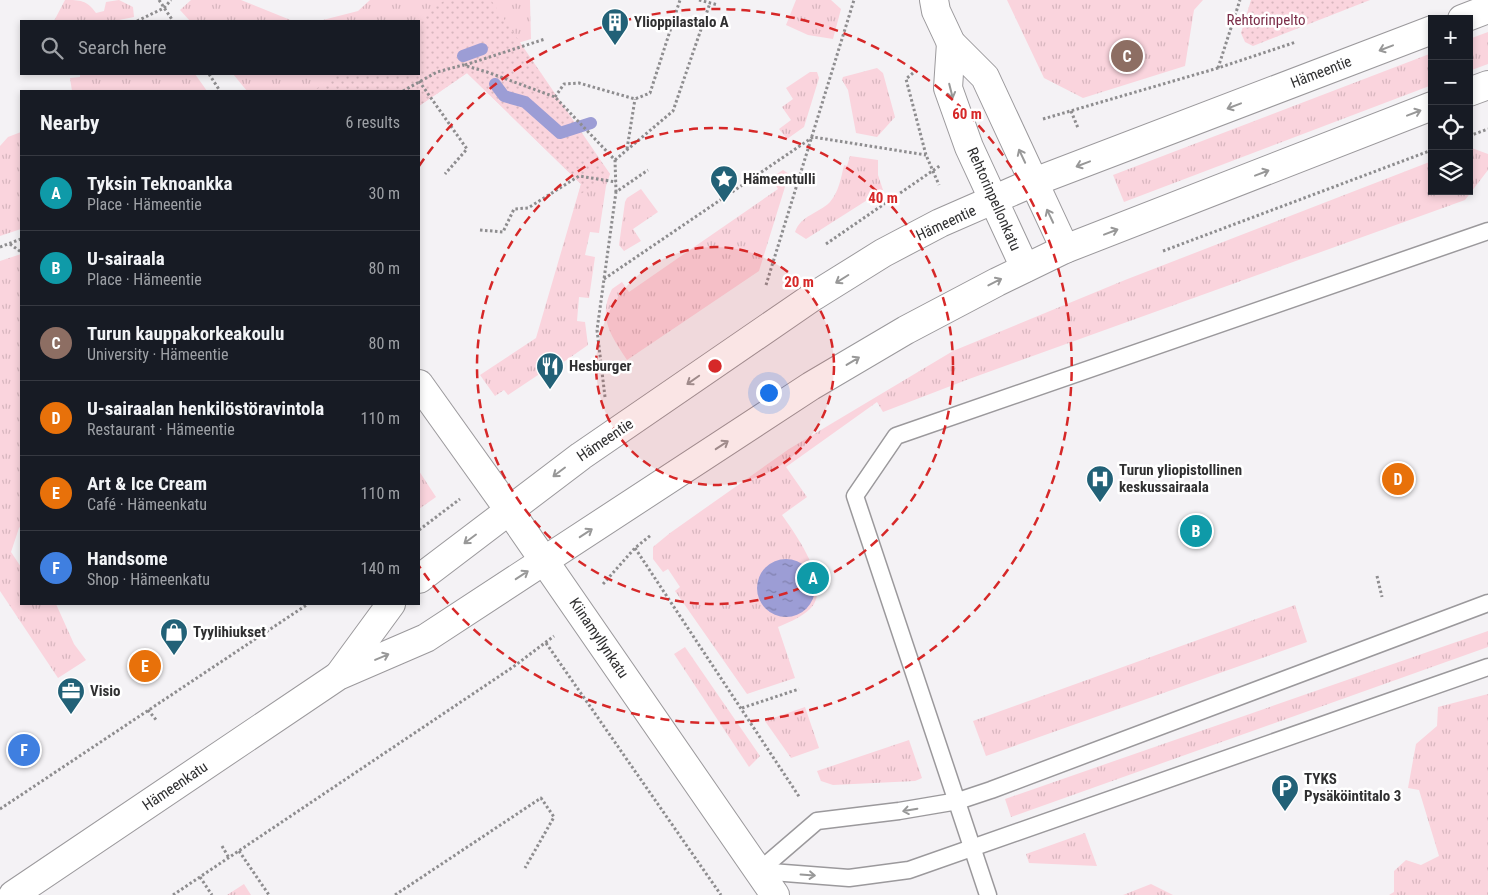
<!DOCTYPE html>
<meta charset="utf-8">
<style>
body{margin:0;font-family:"Roboto Condensed",sans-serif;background:#20242c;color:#f1f3f6}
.controls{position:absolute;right:15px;top:15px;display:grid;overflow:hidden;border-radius:0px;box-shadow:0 2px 8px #0003}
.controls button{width:45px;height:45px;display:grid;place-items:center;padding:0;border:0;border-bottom:1px solid #363941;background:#171b24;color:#f1f3f6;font:25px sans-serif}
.you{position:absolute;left:768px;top:392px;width:18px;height:18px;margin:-12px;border:4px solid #fff;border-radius:50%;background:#1a73e8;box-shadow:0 0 0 8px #1a73e833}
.badge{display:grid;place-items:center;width:32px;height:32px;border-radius:50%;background:#94b1bd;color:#fff;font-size:16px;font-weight:700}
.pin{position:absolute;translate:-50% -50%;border:2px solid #fff;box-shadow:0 1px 5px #0006}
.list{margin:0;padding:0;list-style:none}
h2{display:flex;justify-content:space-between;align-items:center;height:65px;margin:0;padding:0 20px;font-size:21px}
h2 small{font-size:16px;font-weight:400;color:#9ea1a6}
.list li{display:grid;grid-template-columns:32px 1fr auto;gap:15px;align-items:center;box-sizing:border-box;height:75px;padding:0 20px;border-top:1px solid #363941}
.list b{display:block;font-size:19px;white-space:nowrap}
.list p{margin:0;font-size:16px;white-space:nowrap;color:#9ea1a6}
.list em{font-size:16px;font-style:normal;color:#9ea1a6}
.icon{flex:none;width:28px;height:28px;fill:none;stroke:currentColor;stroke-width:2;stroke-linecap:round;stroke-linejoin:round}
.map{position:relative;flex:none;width:1488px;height:895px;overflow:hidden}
.search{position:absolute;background:#171b24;box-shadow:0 2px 8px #0003;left:20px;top:20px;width:400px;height:55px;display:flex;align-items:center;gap:12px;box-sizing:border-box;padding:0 18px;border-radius:0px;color:#9ea1a6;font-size:19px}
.panel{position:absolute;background:#171b24;box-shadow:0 2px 8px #0003;left:20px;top:90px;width:400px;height:515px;border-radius:0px}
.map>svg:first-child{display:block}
</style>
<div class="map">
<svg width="1488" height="895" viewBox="0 0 1488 895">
<defs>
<pattern id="grass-tufts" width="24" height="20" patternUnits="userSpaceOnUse" patternTransform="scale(1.25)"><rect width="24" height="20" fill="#fad4dd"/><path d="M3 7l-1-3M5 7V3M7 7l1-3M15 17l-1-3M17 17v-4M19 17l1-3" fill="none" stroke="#d7b6be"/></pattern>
<pattern id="park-dots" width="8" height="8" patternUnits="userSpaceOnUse" patternTransform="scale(1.25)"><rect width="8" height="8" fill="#fad4dd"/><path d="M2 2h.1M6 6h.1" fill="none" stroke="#d7b6be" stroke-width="1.8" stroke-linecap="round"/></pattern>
<pattern id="water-ripples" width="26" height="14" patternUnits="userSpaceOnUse" patternTransform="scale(1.25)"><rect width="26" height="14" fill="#9c9dd5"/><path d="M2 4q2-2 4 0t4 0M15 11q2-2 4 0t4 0" fill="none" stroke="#8080ad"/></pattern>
</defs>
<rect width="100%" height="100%" fill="#f4f2f5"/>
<!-- grass -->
<g fill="url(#grass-tufts)">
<path d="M 65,0 C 80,0 87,0 96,13 L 104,11 L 106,2 L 119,0 L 133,7 L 134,17 L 114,21 L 54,21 Z"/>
<polygon points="191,0 241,0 293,21 190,21 180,10"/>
<polygon points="370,0 530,0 531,39 442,66 396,91 247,91 233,74 419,74 419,21 319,21 358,11"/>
<polygon points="796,0 831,0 841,9 833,39 808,35 786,25"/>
<polygon points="1007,0 1203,0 1194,10 1185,66 1083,98 1044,78"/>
<polygon points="1488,32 1488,64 1469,71 1469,39"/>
<polygon points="1432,53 1432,85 1124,202 1113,175"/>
<polygon points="877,68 883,73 895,117 877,137 856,133 848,90 842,80 843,77"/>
<polygon points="462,70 554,101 610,174 606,186 599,233 590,232 585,255 595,257 589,298 579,297 577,321 585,322 588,345 555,368 553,365 508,395 504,390 495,396 480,375 536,338 581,184 467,73 419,106 419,91 413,91"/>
<polygon points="810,72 817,72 819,78 804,127 787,139 779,129 791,120 782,107 793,99 786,88"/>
<polygon points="80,74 195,74 207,91 72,91 70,78 80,77"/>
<polygon points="21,132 21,229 0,236 0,146 8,137"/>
<path d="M 1469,147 L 1488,154 L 1488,170 L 1465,200 L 969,379 L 883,412 L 877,402 L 786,467 L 807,497 L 782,515 C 796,535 828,579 814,604 C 807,615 790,622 778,627 L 795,678 L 747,694 L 675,591 L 680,587 L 668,569 L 663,572 L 653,559 L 653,547 L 670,533 L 789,449 L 953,351 L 1125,280 L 1432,161 L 1432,191 L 1469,191 Z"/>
<path d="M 850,156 L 878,160 L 878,175 L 883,190 L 806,239 L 795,232 C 801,215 818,214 830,202 C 839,191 841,178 844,165 L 847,166 Z"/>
<path d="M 783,170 L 789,174 L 759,271 L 627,360 C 612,337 597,318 612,289 L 622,282 L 629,292 L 778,189 L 771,178 Z"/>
<polygon points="641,189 658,212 633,229 641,241 624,251 619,245 625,202 627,198"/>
<polygon points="21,254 21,526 19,528 11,552 21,567 21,604 56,604 74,644 86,660 58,678 0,591 0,261"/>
<polygon points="419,471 436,497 419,509"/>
<polygon points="1295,605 1307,642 986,756 973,721"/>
<polygon points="1488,631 1488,647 1011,817 1005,799"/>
<polygon points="685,647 760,756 749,767 674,654"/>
<polygon points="1488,694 1488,895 1389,895 1394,892 1394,871 1406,860 1421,865 1439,856 1419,790 1408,788 1416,744 1437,726 1438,707"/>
<polygon points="805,707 819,748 791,758 765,721"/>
<polygon points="909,740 922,778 915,781 833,785 821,781 817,771"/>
<polygon points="1085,833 1097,866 1029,863 1026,854"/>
<polygon points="244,884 251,895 227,895"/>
<polygon points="1151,884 1173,895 1123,895"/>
</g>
<!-- park -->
<g fill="url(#park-dots)">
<polygon points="445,0 491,0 610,174 578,196 581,184 467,73 419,106 419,91 313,91 338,74 419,74 419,21 415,21"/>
<polygon points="1251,0 1370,0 1253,46 1245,42 1241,33"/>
</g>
<!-- water -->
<circle fill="url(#water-ripples)" cx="786" cy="588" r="29"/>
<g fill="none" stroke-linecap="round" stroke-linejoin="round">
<!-- stream -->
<g stroke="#9c9dd5" stroke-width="12">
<polyline points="463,56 482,49"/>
<polyline points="495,84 504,96 525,102 560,133 591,123"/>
</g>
<!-- lane casing -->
<g stroke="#9b999c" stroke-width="19">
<g id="lane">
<polyline points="759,871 817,821 899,811 958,801 991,790 1488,603"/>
<polyline points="759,871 849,878 909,870 1488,667"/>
<polyline points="988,895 855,496 896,436 1488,231"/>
</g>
</g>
<!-- street casing -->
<g stroke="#9b999c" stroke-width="30">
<g id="street">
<polyline points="934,0 936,11 951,43 985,77 1065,249"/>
<polyline points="951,43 948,88 969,147 1025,268"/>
<polyline points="419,384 509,510"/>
</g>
</g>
<!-- secondary casing -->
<g stroke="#9b999c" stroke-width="30">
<polyline id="secondary" points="509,510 775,895"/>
</g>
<!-- highway casing -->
<g stroke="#9b999c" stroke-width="30">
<g id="highway">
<polyline points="1462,19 1488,9"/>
<polyline points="1469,92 1488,85"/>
<polyline points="419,579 581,456 814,296 883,253 940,223 1034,182 1432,30"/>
<polyline points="339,675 391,604"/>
<polyline points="13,895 338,676 426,638 811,386 906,330 997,282 1065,249 1432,106"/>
</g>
</g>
<!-- path -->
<g stroke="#8e8d8f" stroke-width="3" stroke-dasharray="2.5 2.5" stroke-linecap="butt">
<polyline points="159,0 173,21"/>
<polyline points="699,0 718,5"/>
<polyline points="137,21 164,8 171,0"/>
<polyline points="465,65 545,39"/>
<polyline points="1218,68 1240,0"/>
<polyline points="913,73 906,79 926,155 939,185"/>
<polyline points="209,74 220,91"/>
<polyline points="419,81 467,149 445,174"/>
<polyline points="403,91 437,72 463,65 487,72 555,97 615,160 616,192"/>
<polyline points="555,97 564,84 579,83 635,99 650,93 680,0"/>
<polyline points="1071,111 1078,128"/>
<polyline points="1043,119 1218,68 1296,42"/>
<polyline points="1469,136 1488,129"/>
<polyline points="627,149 635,99"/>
<polyline points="615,160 673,111 710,3"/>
<polyline points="480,230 503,232 514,209 528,208 579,176 616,182"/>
<polyline points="10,244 21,252"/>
<polyline points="826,244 941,165"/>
<polyline points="0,247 21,239"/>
<polyline points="1163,251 1432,150"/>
<polyline points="604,279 813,137 926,155"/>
<polyline points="766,285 854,0"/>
<polyline points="605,397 597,330 616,192 648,170"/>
<polyline points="419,530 460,499"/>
<polyline points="635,548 800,798"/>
<polyline points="1377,576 1382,597"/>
<polyline points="603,584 635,548 651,535"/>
<polyline points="546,643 721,895"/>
<polyline points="742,708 799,689"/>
<polyline points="148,710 157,721"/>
<polyline points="0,809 308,604"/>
<polyline points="222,846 229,858"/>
<polyline points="239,851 269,895"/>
<polyline points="200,877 212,895"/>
<polyline points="173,895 513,667 554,636"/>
<polyline points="395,895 541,798 554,817 525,868"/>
</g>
<!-- lane -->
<use href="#lane" stroke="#fff" stroke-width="16"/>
<!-- street -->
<use href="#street" stroke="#fff" stroke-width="28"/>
<!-- secondary -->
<use href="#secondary" stroke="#fff" stroke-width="28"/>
<!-- highway -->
<use href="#highway" stroke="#fff" stroke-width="28"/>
</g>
<!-- one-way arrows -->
<defs><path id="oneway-shaft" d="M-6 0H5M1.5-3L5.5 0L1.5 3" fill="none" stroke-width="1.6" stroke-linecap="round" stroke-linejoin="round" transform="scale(1.25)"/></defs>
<g stroke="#989898">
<use href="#oneway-shaft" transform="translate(1386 48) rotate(159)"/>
<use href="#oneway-shaft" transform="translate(951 91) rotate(76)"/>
<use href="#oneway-shaft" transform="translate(1234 106) rotate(159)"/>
<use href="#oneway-shaft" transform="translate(1414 113) rotate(-21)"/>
<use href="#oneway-shaft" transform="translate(1022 156) rotate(-115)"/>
<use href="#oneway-shaft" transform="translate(1083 164) rotate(159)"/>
<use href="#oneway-shaft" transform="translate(1262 173) rotate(-21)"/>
<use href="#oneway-shaft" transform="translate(1050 216) rotate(-115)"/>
<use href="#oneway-shaft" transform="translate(1111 232) rotate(-21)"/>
<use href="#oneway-shaft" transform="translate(842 279) rotate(148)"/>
<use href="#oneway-shaft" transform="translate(995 282) rotate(-27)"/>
<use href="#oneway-shaft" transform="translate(853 361) rotate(-31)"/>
<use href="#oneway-shaft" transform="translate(693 380) rotate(145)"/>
<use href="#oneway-shaft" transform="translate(722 445) rotate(-33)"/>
<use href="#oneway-shaft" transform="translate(559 472) rotate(143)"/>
<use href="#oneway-shaft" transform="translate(586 533) rotate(-33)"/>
<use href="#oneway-shaft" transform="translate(470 539) rotate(143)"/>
<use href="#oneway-shaft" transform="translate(522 575) rotate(-33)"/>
<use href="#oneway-shaft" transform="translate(382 657) rotate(-23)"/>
<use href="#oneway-shaft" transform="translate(910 810) rotate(170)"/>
<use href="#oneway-shaft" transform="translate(808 875) rotate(4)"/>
</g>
<!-- distance rings -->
<circle cx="715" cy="366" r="119" fill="#d62828" fill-opacity=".12"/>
<g fill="none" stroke="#d62828" stroke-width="2.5" stroke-dasharray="9 6">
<circle cx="715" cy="366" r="119"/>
<circle cx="715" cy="366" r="238"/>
<path d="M419 166A357 357 0 1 1 419 566"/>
</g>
<!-- icons -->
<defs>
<g id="building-pin" transform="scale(1.4375)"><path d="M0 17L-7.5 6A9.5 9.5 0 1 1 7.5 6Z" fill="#226177" stroke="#fff"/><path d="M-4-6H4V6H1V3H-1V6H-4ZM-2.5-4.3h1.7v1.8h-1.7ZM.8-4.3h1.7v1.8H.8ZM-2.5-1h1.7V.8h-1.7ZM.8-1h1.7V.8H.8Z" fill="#fff"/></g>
<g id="sight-pin" transform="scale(1.4375)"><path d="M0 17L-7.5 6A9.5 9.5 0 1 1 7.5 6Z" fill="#226177" stroke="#fff"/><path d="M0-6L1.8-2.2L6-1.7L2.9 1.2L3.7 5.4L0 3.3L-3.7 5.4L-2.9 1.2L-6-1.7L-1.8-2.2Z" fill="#fff"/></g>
<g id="restaurant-pin" transform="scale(1.4375)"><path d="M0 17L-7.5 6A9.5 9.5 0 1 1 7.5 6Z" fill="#226177" stroke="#fff"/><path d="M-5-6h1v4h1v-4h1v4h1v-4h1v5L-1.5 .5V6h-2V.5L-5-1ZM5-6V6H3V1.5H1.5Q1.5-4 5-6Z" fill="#fff"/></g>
<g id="hospital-pin" transform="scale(1.4375)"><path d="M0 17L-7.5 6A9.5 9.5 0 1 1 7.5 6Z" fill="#226177" stroke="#fff"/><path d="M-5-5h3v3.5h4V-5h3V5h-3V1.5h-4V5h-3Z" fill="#fff"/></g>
<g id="shop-pin" transform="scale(1.4375)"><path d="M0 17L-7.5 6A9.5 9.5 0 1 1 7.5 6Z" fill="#226177" stroke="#fff"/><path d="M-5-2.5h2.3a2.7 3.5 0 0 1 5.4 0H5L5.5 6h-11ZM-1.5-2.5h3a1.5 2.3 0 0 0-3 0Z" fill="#fff"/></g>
<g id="office-pin" transform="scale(1.4375)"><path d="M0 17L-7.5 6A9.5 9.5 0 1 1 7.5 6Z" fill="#226177" stroke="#fff"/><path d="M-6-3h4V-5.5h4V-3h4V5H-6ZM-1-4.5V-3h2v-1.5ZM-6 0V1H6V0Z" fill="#fff"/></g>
<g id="parking-pin" transform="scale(1.4375)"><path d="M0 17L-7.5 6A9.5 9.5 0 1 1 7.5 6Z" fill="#226177" stroke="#fff"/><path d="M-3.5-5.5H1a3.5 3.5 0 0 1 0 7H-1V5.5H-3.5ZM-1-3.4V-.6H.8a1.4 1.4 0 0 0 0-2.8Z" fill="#fff"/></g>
</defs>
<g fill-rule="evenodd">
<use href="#building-pin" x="615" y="22"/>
<use href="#sight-pin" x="724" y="179"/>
<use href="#restaurant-pin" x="550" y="366"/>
<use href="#hospital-pin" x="1100" y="479"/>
<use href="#shop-pin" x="174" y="632"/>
<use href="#office-pin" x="71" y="691"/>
<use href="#parking-pin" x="1285" y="788"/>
</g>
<g text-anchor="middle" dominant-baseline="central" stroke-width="5" stroke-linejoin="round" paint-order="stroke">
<!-- park labels -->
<g font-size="15" fill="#7b2d48" stroke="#fff">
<text x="1266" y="20">Rehtorinpelto</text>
</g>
<!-- poi labels -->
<g font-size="15" font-weight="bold" fill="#303031" stroke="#fff" text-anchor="start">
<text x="634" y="22">Ylioppilastalo A</text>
<text x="743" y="179">Hämeentulli</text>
<text x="569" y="366">Hesburger</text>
<text x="1119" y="470">Turun yliopistollinen<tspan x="1119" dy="17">keskussairaala</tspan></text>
<text x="193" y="632">Tyylihiukset</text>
<text x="90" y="691">Visio</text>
<text x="1304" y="779">TYKS<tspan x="1304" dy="17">Pysäköintitalo 3</tspan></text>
</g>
<!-- street labels -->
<g font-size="15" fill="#303031" stroke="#fff">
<text transform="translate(1321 72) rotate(-21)">Hämeentie</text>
<text transform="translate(994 199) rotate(66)">Rehtorinpellonkatu</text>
<text transform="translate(946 223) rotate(-25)">Hämeentie</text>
<text transform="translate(605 440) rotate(-34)">Hämeentie</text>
<text transform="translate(599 638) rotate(56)">Kiinamyllynkatu</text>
<text transform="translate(175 786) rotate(-34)">Hämeenkatu</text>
</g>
</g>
<circle cx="715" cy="366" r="8" fill="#d62828" stroke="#fff" stroke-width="2.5"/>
<g font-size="15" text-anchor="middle" font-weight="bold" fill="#d62828" stroke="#fff" stroke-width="5" stroke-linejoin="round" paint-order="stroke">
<text x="967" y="119">60 m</text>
<text x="883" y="203">40 m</text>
<text x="799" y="287">20 m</text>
</g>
</svg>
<div class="controls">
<button>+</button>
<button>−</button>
<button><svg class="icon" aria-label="locate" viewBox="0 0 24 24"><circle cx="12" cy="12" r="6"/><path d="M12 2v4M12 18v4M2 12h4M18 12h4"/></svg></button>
<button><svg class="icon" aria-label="layers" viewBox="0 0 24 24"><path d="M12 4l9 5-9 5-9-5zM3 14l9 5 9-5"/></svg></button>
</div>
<div class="you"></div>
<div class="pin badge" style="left:813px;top:578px;background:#0f9aa8">A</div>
<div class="pin badge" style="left:1196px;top:531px;background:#0f9aa8">B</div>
<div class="pin badge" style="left:1127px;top:56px;background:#8d6e63">C</div>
<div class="pin badge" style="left:1398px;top:479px;background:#e8710a">D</div>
<div class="pin badge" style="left:145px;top:666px;background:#e8710a">E</div>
<div class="pin badge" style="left:24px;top:750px;background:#3f7fe0">F</div>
<div class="search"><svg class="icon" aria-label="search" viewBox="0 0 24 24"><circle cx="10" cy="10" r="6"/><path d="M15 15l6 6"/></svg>Search here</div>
<section class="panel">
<h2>Nearby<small>6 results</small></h2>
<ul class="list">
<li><span class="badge" style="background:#0f9aa8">A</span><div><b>Tyksin Teknoankka</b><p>Place · Hämeentie</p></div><em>30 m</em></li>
<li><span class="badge" style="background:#0f9aa8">B</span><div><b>U-sairaala</b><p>Place · Hämeentie</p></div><em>80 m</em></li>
<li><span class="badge" style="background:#8d6e63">C</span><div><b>Turun kauppakorkeakoulu</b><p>University · Hämeentie</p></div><em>80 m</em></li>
<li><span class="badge" style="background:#e8710a">D</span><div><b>U-sairaalan henkilöstöravintola</b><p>Restaurant · Hämeentie</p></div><em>110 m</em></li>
<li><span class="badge" style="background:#e8710a">E</span><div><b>Art &amp; Ice Cream</b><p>Café · Hämeenkatu</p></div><em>110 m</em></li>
<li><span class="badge" style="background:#3f7fe0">F</span><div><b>Handsome</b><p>Shop · Hämeenkatu</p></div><em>140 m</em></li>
</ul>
</section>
</div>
